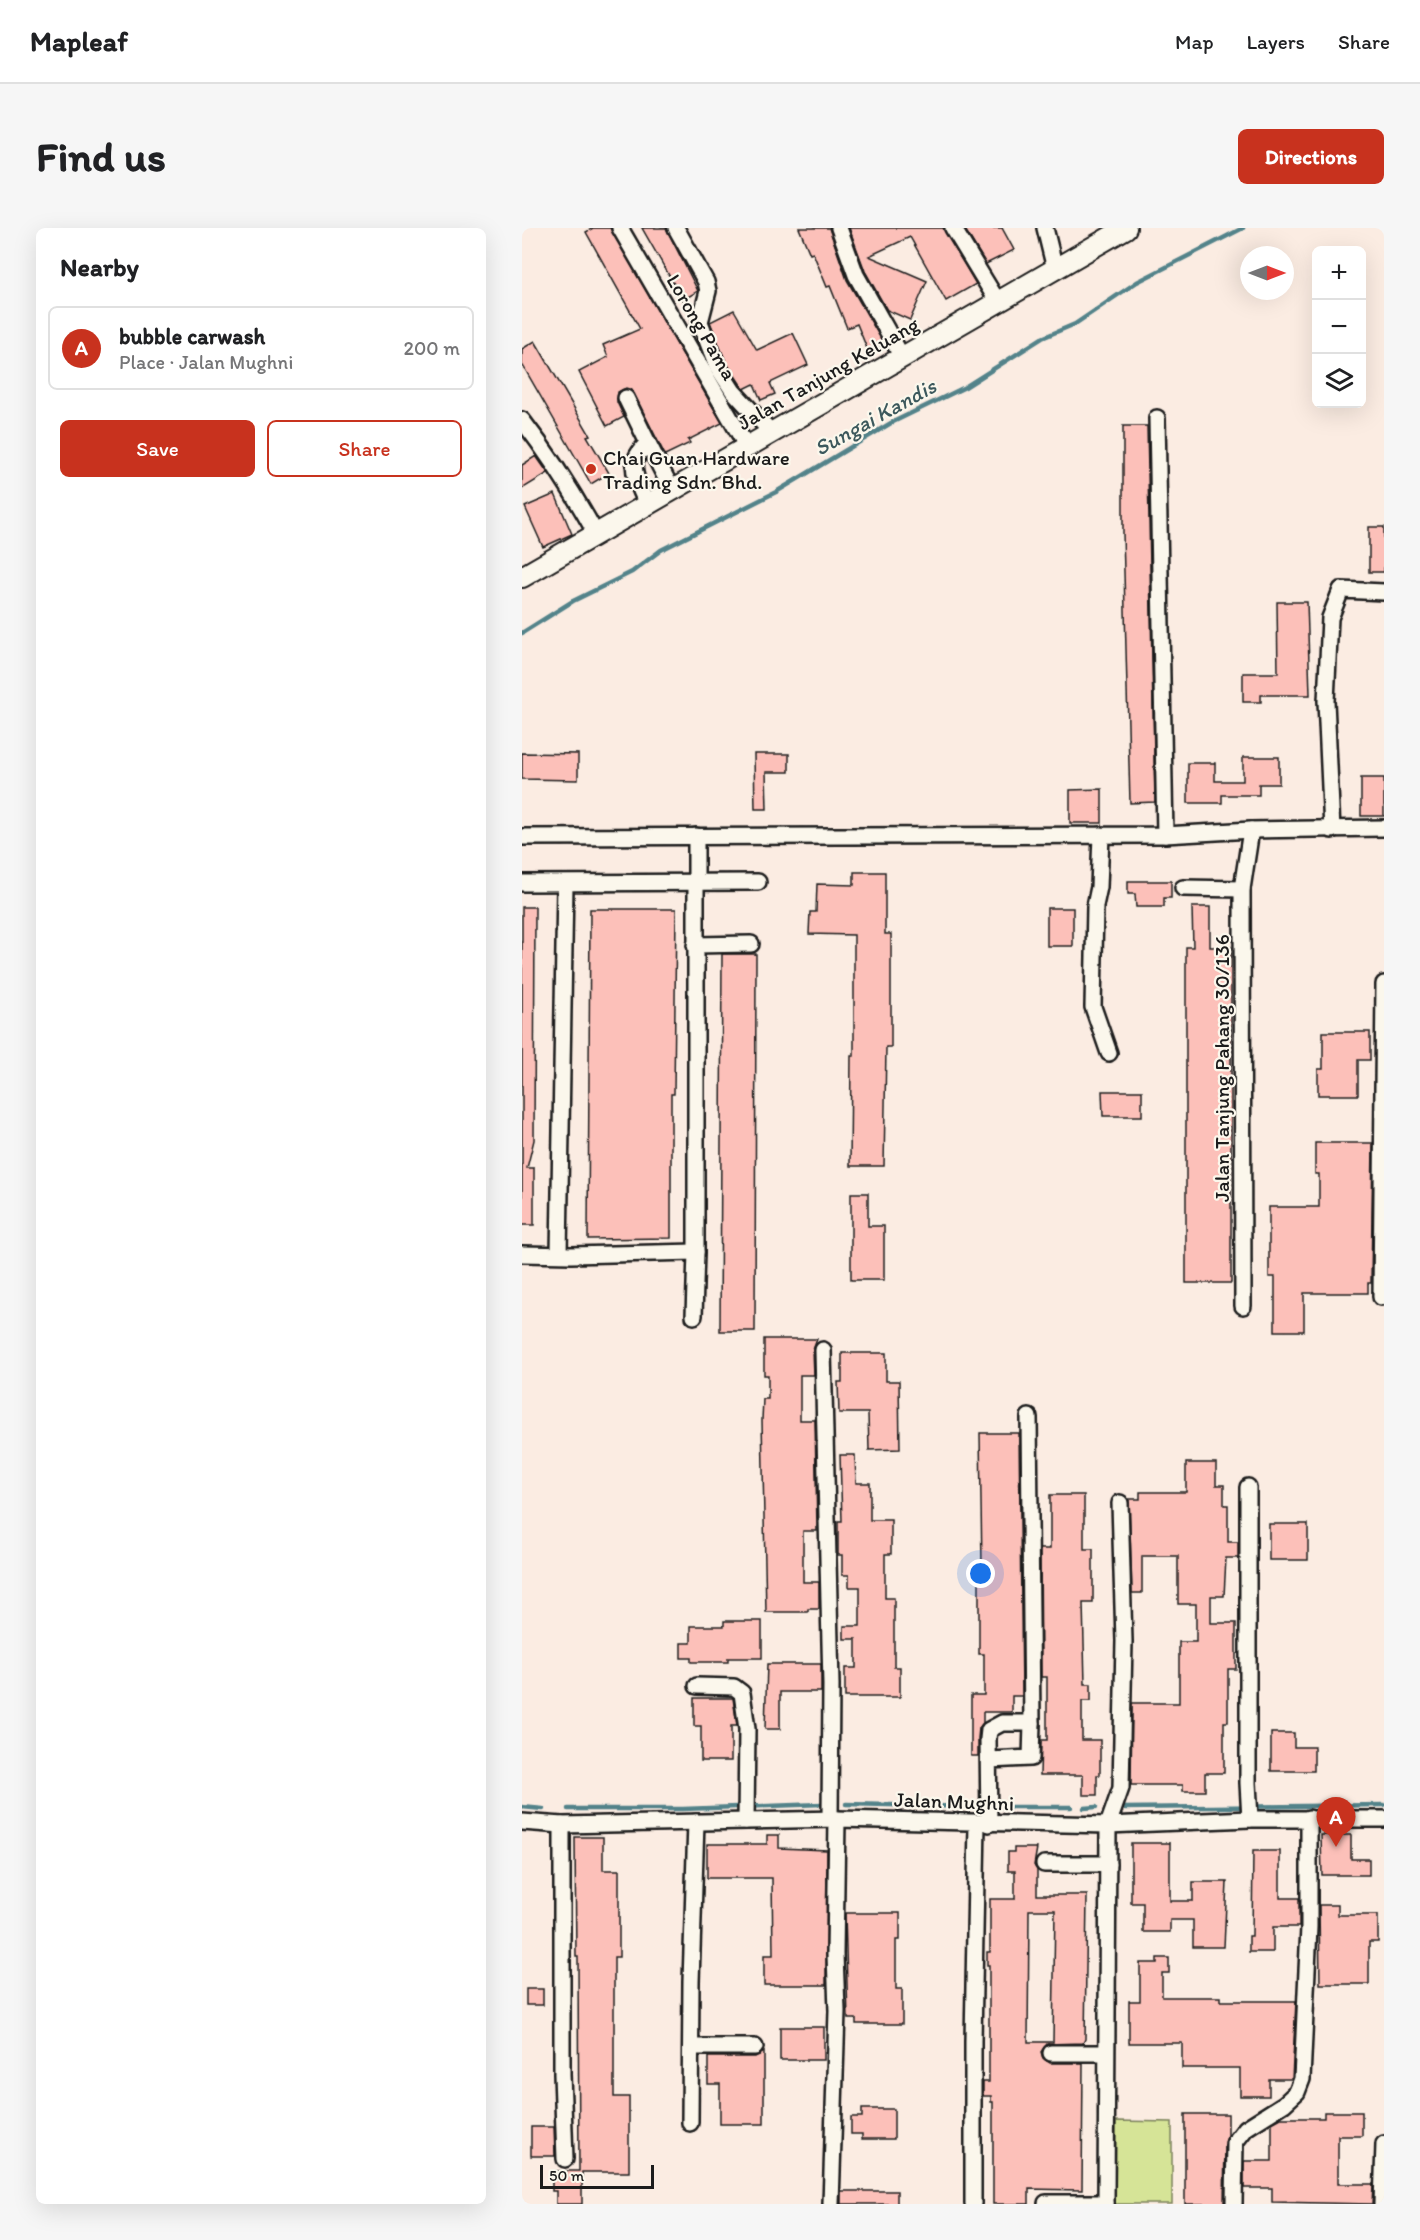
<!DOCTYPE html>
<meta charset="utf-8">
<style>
body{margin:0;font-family:Itim,sans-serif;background:#f6f6f6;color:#202124}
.controls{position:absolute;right:18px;top:18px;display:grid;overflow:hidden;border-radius:9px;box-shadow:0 6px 24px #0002}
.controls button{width:54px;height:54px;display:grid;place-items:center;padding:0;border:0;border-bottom:2px solid #e0e0e0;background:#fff;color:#202124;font:30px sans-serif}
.compass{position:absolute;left:718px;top:18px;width:54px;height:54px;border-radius:50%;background:#fff;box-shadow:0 6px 24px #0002;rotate:90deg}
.scale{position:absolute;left:18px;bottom:15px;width:114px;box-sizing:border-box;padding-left:6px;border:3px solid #1c1c1c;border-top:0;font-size:16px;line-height:21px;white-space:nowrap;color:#1c1c1c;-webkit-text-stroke:4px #fbf7ec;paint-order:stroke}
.you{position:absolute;left:459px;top:1346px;width:21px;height:21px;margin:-15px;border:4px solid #fff;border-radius:50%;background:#1a73e8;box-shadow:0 0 0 9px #1a73e833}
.badge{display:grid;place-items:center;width:39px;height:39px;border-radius:50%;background:#c8321e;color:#fff;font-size:20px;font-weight:700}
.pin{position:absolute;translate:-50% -50px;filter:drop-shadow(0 2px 3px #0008)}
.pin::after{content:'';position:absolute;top:32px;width:21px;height:18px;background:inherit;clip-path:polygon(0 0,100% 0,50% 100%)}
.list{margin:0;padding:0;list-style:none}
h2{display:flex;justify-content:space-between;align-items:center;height:78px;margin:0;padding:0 24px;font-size:26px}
h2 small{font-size:20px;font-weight:400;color:#757577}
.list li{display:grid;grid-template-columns:39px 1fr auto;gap:18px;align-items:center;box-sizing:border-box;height:84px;margin:0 12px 12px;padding:0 12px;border:2px solid #e0e0e0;border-radius:9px}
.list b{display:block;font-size:22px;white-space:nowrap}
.list p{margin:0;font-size:20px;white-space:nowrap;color:#757577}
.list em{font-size:20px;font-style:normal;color:#757577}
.actions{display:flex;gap:12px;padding:18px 24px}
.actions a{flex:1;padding:14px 0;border:2px solid #c8321e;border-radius:9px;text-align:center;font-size:21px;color:#c8321e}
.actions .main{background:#c8321e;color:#fff}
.icon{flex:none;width:33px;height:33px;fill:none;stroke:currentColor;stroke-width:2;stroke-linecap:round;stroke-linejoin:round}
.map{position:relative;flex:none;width:862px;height:1976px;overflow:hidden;border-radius:9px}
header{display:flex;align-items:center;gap:36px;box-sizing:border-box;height:84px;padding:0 30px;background:#fff;border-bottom:2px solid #e0e0e0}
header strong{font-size:28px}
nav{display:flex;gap:33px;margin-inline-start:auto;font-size:21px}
.intro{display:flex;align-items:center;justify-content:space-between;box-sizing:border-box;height:144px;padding:0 36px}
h1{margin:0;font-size:42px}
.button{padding:15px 27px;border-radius:9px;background:#c8321e;color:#fff;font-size:21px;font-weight:700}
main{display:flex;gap:36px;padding:0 36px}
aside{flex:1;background:#fff;border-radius:9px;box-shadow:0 6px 24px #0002}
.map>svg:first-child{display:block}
</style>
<header>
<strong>Mapleaf</strong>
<nav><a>Map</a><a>Layers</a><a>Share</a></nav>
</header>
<div class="intro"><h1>Find us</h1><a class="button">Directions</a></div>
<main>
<aside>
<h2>Nearby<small></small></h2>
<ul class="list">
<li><span class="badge">A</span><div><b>bubble carwash</b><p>Place · Jalan Mughni</p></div><em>200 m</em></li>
</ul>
<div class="actions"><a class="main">Save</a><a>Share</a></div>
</aside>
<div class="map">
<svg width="862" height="1976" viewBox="0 0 862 1976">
<rect width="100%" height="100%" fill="#fbece2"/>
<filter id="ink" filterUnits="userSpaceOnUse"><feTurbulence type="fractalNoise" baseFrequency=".0167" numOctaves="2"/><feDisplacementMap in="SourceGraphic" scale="12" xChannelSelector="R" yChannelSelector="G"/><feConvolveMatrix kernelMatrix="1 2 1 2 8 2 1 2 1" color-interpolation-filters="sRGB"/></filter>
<g filter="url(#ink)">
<!-- green -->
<polygon fill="#d6e497" stroke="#79805a" stroke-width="1.5" points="594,1893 650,1894 650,1976 593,1976"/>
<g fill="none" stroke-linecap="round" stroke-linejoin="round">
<!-- stream -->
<g stroke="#53838a" stroke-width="4.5">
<polyline points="0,405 51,373 110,344 139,322 254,264 369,195 443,159 520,110 553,96 615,54 721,0"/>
<polyline points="324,1576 454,1579"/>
<polyline points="0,1579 21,1581"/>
<polyline points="475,1579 549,1579"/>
<polyline points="562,1580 574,1579"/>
<polyline points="601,1580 862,1577"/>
<polyline points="46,1581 161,1581 300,1576"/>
</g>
</g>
<!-- building -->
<g fill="#fcc0b9" stroke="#1c1c1c" stroke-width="1.5" fill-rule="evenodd">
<polygon points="71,0 88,0 200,195 166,212 168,215 143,227 110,162 104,160 96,164 95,174 102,189 85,198 57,144 86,129 81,117 118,101 64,4"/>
<polygon points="120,0 144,0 176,63 161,72"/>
<polygon points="277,0 307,0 325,52 362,116 346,123 335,96 325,100 308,58 305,59 291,25 288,26"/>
<polygon points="327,0 421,0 454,56 424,73 388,9 347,28 405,53 388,92 365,82 343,43"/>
<polygon points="442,0 480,0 492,22 464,36"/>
<polygon points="212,82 235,122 271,105 286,137 248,155 253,166 239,172 232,156 222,161 219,157 204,134 188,94"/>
<polygon points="13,113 68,207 65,208 87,245 69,256 0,136 0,121"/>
<polygon points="601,198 625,198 633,574 608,575 601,305"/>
<polygon points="14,228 26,245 0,261 0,237"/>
<polygon points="33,266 50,306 21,319 3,279"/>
<rect x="847" y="299" width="15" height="45"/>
<polygon points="755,374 785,374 788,467 739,467 739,474 721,474 721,445 756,445"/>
<polygon points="0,525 56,526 56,552 0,551"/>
<polygon points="232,526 267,526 267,544 244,544 245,581 233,581"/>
<polygon points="721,529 757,529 757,556 737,556 737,567 700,567 700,575 666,575 666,535 693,535 693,553 721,553"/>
<rect x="839" y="550" width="23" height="38"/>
<polygon points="580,561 580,595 548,595 548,562"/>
<polygon points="332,644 363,644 363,706 369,706 369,819 364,819 362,938 328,938 329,828 332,828 332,707 287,706 288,684 294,684 295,656 332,657"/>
<polygon points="606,653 649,653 649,670 642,670 642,679 614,679 613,666 606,666"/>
<polygon points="0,679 13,679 12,912 5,940 12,940 12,997 0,997"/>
<polygon points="670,679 688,679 688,719 709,719 709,1055 664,1055 664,719 671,719"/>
<rect x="525" y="680" width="26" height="38"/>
<polygon points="68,681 154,681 152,866 149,866 149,1010 66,1011"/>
<polygon points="200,726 234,726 233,1103 198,1103"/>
<polygon points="801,804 848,804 848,832 836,832 836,867 796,867 796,841 801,841"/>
<polygon points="580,863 620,863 620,888 581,888"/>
<polygon points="793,915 851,915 849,1055 846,1055 846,1065 782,1065 782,1103 753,1103 753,1049 747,1049 747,979 797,979 797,946 793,946"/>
<polygon points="329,965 346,965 346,998 362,998 362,1052 329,1052"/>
<polygon points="242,1111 295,1111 291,1122 292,1147 278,1147 278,1192 293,1192 295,1303 281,1303 281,1354 297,1354 297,1381 286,1381 286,1384 244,1384 240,1192 241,1171 246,1171 246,1147 242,1147"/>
<polygon points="320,1125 364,1125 364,1153 377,1153 378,1221 347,1222 346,1185 317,1185 316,1154 320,1154"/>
<polygon points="458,1205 497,1205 500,1468 490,1468 490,1484 461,1484 461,1495 457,1500 456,1510 456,1528 449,1528 449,1467 462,1467 462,1426 457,1426 457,1339 460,1339"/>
<polygon points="318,1227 333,1227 334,1255 348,1255 348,1292 369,1292 369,1326 363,1326 363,1370 372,1370 372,1439 378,1439 378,1469 323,1469 323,1440 334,1440 334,1411 322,1411 322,1398 338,1398 338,1359 327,1359 327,1347 320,1347 320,1327 316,1327 316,1293 320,1293"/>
<polygon points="664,1235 694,1235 694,1257 702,1257 702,1277 706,1277 706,1314 716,1314 716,1330 704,1330 702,1368 689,1368 689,1395 714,1395 714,1441 706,1441 706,1494 702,1494 702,1545 683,1545 683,1563 661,1563 661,1557 609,1557 610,1475 657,1475 657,1414 674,1414 674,1376 656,1376 656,1328 620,1328 620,1365 610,1365 607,1271 618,1271 618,1264 664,1264"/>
<polygon points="528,1267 562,1267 562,1321 571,1321 571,1375 561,1375 563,1456 569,1456 569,1473 560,1473 560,1512 578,1512 578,1547 575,1547 575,1567 561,1567 561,1547 518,1547 519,1512 525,1512 525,1449 519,1449 518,1321 528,1321"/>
<rect x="747" y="1296" width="39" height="36"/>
<polygon points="202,1393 240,1393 240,1430 206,1430 206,1434 169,1434 169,1430 159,1430 159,1415 169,1415 169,1398 202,1398"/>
<polygon points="245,1436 299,1436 299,1464 258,1464 258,1501 243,1501"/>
<polygon points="172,1470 211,1470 215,1498 209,1498 209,1533 179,1533 179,1498 172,1498"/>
<polygon points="749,1505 772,1505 772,1519 792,1519 792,1543 749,1543"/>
<polygon points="245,1607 257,1607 257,1620 305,1622 304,1757 242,1757 242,1727 251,1727 250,1650 185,1650 185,1616 245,1616"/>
<polygon points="799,1607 829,1607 829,1631 847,1631 847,1647 800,1647"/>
<polygon points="53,1609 81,1609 81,1642 97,1642 97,1729 92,1729 92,1869 107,1869 107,1944 60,1944 60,1976 34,1976 34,1963 30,1963 30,1943 57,1943 56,1729 54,1729"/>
<polygon points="609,1615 648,1615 648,1673 671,1673 671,1654 705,1654 702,1719 671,1719 671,1692 648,1692 648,1704 621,1704 621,1675 609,1675"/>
<path d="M 492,1620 L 515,1620 L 512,1637 L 515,1642 L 515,1667 L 565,1667 L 563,1811 L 561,1815 L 525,1816 L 519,1824 L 521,1830 L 528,1835 L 561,1835 L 560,1962 L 507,1961 L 507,1976 L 471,1976 L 471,1874 L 469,1874 L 469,1868 L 461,1868 L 461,1854 L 467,1854 L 467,1737 L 465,1737 L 465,1724 L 468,1724 L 468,1671 L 493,1671 L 493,1643 L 486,1643 L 486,1624 L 492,1624 ZM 507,1682 L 533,1682 L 531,1814 L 506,1814 Z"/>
<polygon points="731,1623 758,1623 758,1670 777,1670 777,1699 751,1699 751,1724 727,1724 727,1708 730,1708"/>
<polygon points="797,1677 816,1677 816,1687 856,1687 856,1714 847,1714 847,1756 798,1756"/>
<polygon points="323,1685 378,1685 378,1712 374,1712 374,1761 380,1761 380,1796 334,1796 334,1791 326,1791"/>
<polygon points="635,1730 647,1730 647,1745 640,1745 640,1769 698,1769 698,1773 774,1773 770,1851 747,1851 747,1868 718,1868 718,1840 660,1840 660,1815 607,1815 607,1773 618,1773 618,1735 635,1735"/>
<rect x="4" y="1761" width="17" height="16"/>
<rect x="258" y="1799" width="44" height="33"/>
<polygon points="242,1824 242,1896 198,1896 198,1856 186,1856 186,1829 233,1829"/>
<polygon points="340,1881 372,1881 372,1911 340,1911 340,1906 329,1906 329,1889 340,1889"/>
<polygon points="802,1884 840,1884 840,1908 816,1908 816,1956 851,1956 850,1976 750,1974 750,1960 722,1960 722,1933 750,1933 750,1895 759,1890 802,1890"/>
<polygon points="663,1886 706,1886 706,1907 703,1914 702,1976 663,1976"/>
<polygon points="9,1899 32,1899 33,1928 9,1928"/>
<rect x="319" y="1963" width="56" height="13"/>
</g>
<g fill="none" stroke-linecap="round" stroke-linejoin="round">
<!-- minor casing -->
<g stroke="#1c1c1c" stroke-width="20">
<g id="minor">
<polyline points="98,0 225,219"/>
<polyline points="154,0 184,54 186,63 178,94 195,138 211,163 250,205"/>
<polyline points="317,0 334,47 380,129"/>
<polyline points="431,0 476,74"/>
<polyline points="523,0 533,41"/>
<polyline points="104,170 126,215"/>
<polyline points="635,190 643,607"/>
<path d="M 0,192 C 28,228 52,266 74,306"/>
<path d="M 125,277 C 115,251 102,236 126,215 L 150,262"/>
<polyline points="810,602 804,473 808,390 819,362 862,364"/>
<polyline points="579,607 577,659 573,678 571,779 587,825"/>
<polyline points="0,609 643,607 729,602 862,600"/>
<polyline points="0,655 236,654"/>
<polyline points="661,660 720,661"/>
<polyline points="173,717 229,716"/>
<polyline points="0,1026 49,1027 174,1024"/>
<polyline points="37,1026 43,656"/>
<polyline points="859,1069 862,756"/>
<polyline points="721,1078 720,661 729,602"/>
<polyline points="172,1088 174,1024 174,608"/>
<polyline points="301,1122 309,1457 308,1591"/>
<polyline points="507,1189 510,1495"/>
<polyline points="726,1259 726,1555 728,1591"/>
<polyline points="175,1458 212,1459 220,1465 225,1501 224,1593"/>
<polyline points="0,1594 40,1597 315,1591 586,1597 728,1591 862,1591"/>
<polyline points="467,1596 466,1511 467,1502 480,1495 510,1495 509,1530 467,1532"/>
<polyline points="40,1597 40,1846 43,1931"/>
<polyline points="522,1636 586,1636"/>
<polyline points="169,1819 233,1819"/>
<polyline points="529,1825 584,1825"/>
<polyline points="168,1895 169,1754 174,1594"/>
<polyline points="524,1975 584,1975"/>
<polyline points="309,1976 315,1783 313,1726 315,1591"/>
<polyline points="451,1976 451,1813 455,1595"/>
<polyline points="584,1976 586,1597 599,1560 602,1413 598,1275"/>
<polyline points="712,1976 713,1914 724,1900 762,1876 775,1864 780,1851 787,1699 787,1590"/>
<polyline points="860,1976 862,1916"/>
</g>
</g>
<!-- major casing -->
<g stroke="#1c1c1c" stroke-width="24">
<polyline id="major" points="0,349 604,0"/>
</g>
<!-- minor -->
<use href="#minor" stroke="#fbf7ec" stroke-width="15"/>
<!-- major -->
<use href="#major" stroke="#fbf7ec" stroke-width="20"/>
</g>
</g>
<!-- markers -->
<circle fill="#c8321e" stroke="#fbf7ec" stroke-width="2" cx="69" cy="241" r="6"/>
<g text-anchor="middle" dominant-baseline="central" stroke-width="4.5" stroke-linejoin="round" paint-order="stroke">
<!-- street labels -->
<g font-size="21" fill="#1c1c1c" stroke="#fbf7ec">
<text transform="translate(180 99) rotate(60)">Lorong Pama</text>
<text transform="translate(306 145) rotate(-30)">Jalan Tanjung Keluang</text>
<text transform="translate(699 840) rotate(-90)">Jalan Tanjung Pahang 30/136</text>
<text transform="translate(432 1573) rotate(2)">Jalan Mughni</text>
</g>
<!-- poi labels -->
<g font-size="21" fill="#1c1c1c" stroke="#fbf7ec" text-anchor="start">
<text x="81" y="229">Chai Guan Hardware<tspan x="81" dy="24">Trading Sdn. Bhd.</tspan></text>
</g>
<!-- water labels -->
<g font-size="22" font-style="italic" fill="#3c585c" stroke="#fbf7ec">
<text transform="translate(353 189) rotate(-29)">Sungai Kandis</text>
</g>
</g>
</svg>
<div class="controls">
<button>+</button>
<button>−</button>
<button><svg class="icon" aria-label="layers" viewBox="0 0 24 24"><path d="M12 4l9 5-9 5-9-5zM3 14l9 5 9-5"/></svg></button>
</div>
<svg class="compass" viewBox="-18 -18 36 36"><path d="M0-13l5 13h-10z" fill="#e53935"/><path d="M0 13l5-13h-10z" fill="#757577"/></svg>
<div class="scale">50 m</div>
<div class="you"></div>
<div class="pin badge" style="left:814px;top:1619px">A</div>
</div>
</main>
